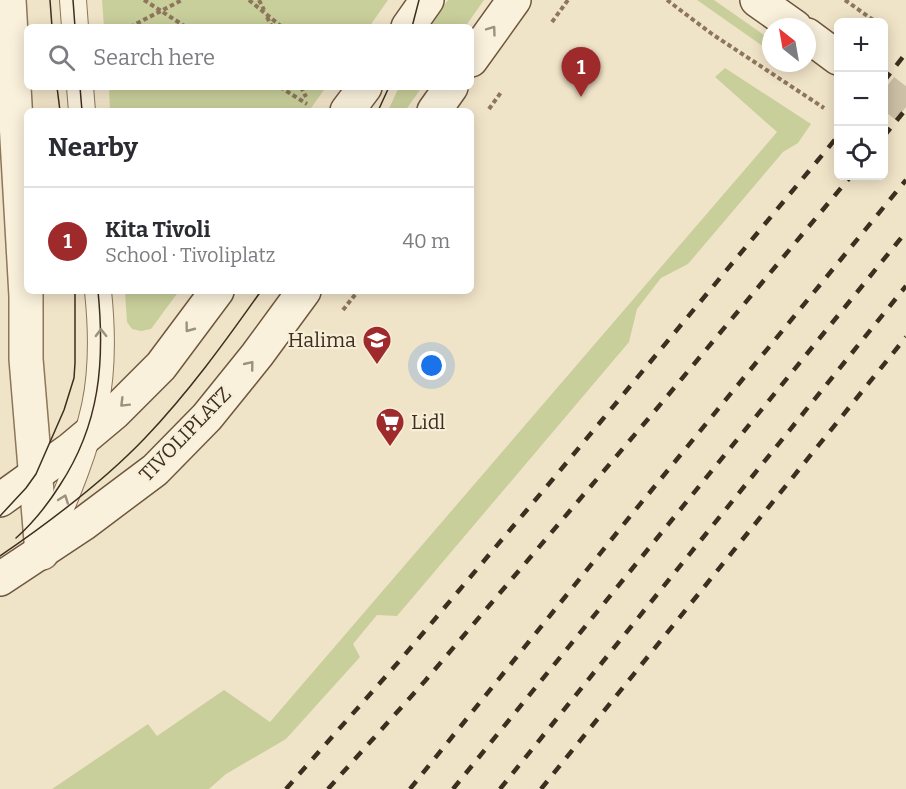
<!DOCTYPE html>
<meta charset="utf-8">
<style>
body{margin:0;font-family:Bitter,serif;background:#f7f7f7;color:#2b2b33}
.controls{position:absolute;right:18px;top:18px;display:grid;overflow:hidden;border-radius:9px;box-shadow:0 3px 15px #0003}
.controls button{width:54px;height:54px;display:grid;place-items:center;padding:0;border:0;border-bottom:2px solid #e1e1e2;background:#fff;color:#2b2b33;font:30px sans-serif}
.compass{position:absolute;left:762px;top:18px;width:54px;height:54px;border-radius:50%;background:#fff;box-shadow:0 3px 15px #0003;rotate:329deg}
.you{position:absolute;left:432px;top:366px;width:21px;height:21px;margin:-15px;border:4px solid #fff;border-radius:50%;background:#1a73e8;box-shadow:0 0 0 9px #1a73e833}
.badge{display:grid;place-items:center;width:39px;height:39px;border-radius:50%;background:#9e2a2b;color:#fff;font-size:20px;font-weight:700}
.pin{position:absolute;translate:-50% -50px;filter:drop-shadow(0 2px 3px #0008)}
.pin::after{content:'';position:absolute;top:32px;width:21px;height:18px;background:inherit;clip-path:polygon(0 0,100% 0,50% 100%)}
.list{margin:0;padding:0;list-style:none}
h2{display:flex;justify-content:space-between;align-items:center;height:78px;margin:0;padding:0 24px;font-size:26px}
h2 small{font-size:20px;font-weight:400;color:#7c7c81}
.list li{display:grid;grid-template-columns:39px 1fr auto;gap:18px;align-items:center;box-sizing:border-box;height:108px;padding:0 24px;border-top:2px solid #e1e1e2}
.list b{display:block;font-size:22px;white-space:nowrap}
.list p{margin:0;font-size:20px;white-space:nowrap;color:#7c7c81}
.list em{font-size:20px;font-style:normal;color:#7c7c81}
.icon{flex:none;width:33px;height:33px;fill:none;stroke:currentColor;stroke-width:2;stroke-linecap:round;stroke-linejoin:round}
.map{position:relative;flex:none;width:906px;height:789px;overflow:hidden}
.search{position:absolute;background:#fff;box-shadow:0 3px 15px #0003;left:24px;top:24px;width:450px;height:66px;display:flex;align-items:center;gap:15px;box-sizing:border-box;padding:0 21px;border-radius:9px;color:#7c7c81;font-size:22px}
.panel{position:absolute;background:#fff;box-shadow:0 3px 15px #0003;left:24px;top:108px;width:450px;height:186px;border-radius:9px}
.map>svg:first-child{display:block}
</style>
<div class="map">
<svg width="906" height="789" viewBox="0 0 906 789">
<rect width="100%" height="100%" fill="#f0e4c8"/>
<!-- green -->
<g fill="#c9cf9b">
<polygon points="102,0 388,0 369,27 104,27"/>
<polygon points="448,0 484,0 465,27 429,27"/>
<polygon points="697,0 714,0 771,40 771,52"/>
<polygon points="725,68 811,124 798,143 783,152 688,264 661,278 637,309 629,342 397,616 377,615 353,644 360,657 286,739 226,774 209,789 52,789 148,724 157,736 224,690 270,722 777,132 715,77"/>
<polygon points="109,87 326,87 309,111 110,111"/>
<polygon points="399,87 422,87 405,111 388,111"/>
<polygon points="125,291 179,291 151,329 141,331 132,329 127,322"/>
</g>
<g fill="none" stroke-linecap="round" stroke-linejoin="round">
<!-- secondary-tunnel -->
<polyline stroke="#ccc0a6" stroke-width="33" stroke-dasharray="33 16" stroke-linecap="butt" points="884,90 906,107"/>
<!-- lane casing -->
<g stroke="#8d765c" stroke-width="28">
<g id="lane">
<polyline points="73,0 75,27"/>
<polyline points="80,87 82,111"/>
<path d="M 42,553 C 62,505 84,456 95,406 C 103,368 102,329 98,291"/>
</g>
</g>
<!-- street casing -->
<g stroke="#8d765c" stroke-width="36">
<polyline id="street" points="9,0 26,296 26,359 42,553"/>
</g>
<!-- secondary casing -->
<g stroke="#6f573f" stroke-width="36">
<g id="secondary">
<polyline points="757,0 795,27"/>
<polyline points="408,27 427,0"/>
<polyline points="807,35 838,58"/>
<polyline points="471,60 514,0"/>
<polyline points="347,111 365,87"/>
<polyline points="434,111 451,87"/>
<polyline points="0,500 71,449 114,413 161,366 217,291"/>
<polyline points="0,579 83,524 155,470 207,417 257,355 304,291"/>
</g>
</g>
<!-- path -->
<g stroke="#8d765c" stroke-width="4" stroke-dasharray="4.5 3" stroke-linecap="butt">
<polyline points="144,0 186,27"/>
<polyline points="249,0 282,27"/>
<polyline points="259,0 264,10"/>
<polyline points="667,0 712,34 824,108"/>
<polyline points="845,0 876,22"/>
<polyline points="267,17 272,27"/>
<polyline points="552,22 568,0"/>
<polyline points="130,27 182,0"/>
<polyline points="280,87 307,104"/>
<polyline points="301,87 306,97"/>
<polyline points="489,109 502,91"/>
<polyline points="343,310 358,291"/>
</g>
<!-- lane -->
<use href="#lane" stroke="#faf1dc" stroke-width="26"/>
<!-- street -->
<use href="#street" stroke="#faf1dc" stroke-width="33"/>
<!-- secondary -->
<use href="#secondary" stroke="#faf1dc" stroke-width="33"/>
<!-- tram -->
<g stroke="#3d2e20" stroke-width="1.5">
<polyline points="50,0 52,27"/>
<polyline points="73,0 75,27"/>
<polyline points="412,27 419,0"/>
<polyline points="57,87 60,111"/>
<polyline points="80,87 82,111"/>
<polyline points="378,111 389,87"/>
<polyline points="0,516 26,488 36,474 64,410 74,378 75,363 75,291"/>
<path d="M 16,538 C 33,523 48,504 60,485 C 100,424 105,362 98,291"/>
<path d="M 0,556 C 51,521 102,483 145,438 C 188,393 225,342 261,291"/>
</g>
<!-- rail -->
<g stroke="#3d2e20" stroke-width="4.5" stroke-dasharray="10 10" stroke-linecap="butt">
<polyline points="884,81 906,53"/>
<polyline points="884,136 906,109"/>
<polyline points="286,789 402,658 553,479 838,136"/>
<polyline points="328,789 425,681 654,412 851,176"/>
<polyline points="410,789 632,514 906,180"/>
<polyline points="453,789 906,232"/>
<polyline points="500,789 906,286"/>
<polyline points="541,789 906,337"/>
</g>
</g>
<!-- one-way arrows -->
<defs><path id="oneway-chevron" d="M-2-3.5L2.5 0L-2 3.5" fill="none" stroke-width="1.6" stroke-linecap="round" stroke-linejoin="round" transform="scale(1.5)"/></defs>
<g stroke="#9c907e">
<use href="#oneway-chevron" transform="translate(492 30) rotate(-54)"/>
<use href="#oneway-chevron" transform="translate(189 328) rotate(127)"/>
<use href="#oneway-chevron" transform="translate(101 333) rotate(-91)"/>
<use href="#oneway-chevron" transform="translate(250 365) rotate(-51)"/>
<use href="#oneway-chevron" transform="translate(124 403) rotate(135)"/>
<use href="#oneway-chevron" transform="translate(64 499) rotate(-70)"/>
</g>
<!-- icons -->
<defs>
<g id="school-pin" transform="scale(1.5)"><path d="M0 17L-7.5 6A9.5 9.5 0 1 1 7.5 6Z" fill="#9e2a2b" stroke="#f7eed8"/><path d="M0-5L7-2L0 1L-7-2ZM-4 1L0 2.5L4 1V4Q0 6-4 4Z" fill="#fff"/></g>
<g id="supermarket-pin" transform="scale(1.5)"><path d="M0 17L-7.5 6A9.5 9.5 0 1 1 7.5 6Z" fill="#9e2a2b" stroke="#f7eed8"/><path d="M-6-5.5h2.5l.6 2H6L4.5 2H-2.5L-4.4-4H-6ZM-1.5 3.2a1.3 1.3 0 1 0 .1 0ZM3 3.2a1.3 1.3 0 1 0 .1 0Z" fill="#fff"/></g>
</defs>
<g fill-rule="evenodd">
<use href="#school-pin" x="377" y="340"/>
<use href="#supermarket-pin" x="390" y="422"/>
</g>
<g text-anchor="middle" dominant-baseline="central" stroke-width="4.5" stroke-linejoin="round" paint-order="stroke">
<!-- poi labels -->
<g font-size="20" fill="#3d2e20" stroke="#f7eed8" text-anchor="end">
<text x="356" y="340">Halima</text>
<text x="411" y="422" text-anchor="start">Lidl</text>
</g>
<!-- street labels -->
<g font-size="20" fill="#3d2e20" stroke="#f7eed8">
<text transform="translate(185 434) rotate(-46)">TIVOLIPLATZ</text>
</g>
</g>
</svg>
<div class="controls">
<button>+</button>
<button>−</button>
<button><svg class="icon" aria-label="locate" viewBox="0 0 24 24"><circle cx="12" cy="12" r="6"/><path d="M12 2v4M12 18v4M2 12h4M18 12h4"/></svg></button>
</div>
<svg class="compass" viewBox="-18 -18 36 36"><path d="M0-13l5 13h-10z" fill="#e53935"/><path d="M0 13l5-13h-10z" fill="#7c7c81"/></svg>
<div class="you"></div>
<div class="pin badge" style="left:581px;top:97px">1</div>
<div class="search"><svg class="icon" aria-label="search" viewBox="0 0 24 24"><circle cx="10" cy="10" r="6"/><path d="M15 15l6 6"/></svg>Search here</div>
<section class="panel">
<h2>Nearby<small></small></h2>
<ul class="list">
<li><span class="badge">1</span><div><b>Kita Tivoli</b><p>School · Tivoliplatz</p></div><em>40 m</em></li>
</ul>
</section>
</div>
